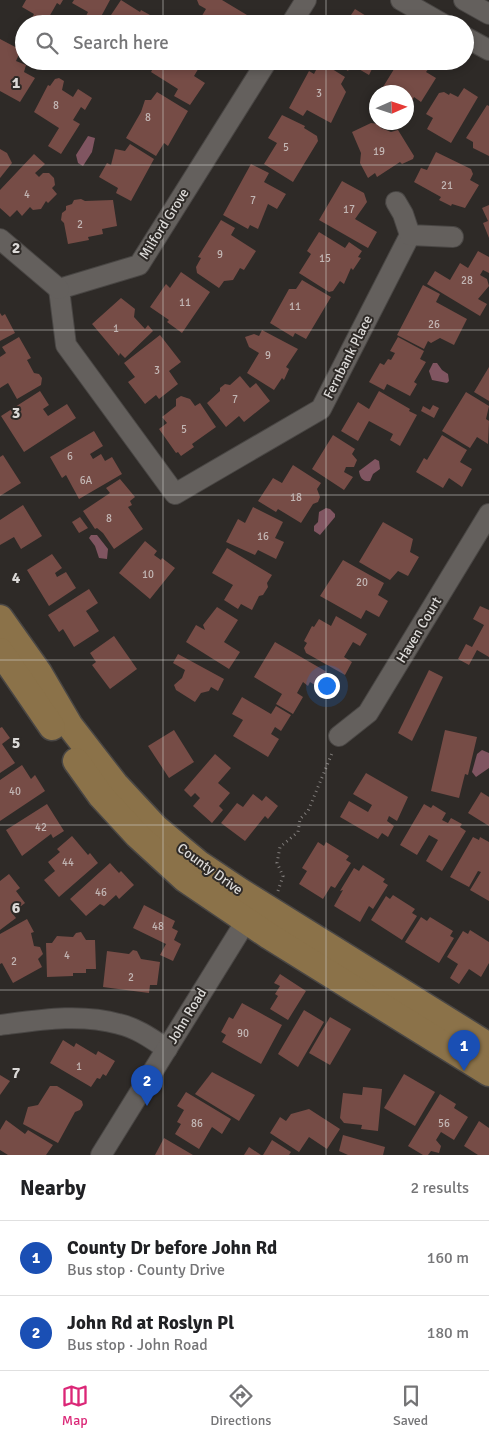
<!DOCTYPE html>
<meta charset="utf-8">
<style>
body{margin:0;font-family:Signika,sans-serif;background:#f6f6f6;color:#202124}
.compass{position:absolute;left:369px;top:85px;width:45px;height:45px;border-radius:50%;background:#fff;box-shadow:0 2px 8px #0003;rotate:87deg}
.you{position:absolute;left:326px;top:685px;width:18px;height:18px;margin:-12px;border:4px solid #fff;border-radius:50%;background:#1a73e8;box-shadow:0 0 0 8px #1a73e833}
.badge{display:grid;place-items:center;width:32px;height:32px;border-radius:50%;background:#db2777;color:#fff;font-size:16px;font-weight:700}
.pin{position:absolute;translate:-50% -41px;filter:drop-shadow(0 1px 2px #0008)}
.pin::after{content:'';position:absolute;top:26px;width:18px;height:15px;background:inherit;clip-path:polygon(0 0,100% 0,50% 100%)}
.list{margin:0;padding:0;list-style:none}
h2{display:flex;justify-content:space-between;align-items:center;height:65px;margin:0;padding:0 20px;font-size:21px}
h2 small{font-size:16px;font-weight:400;color:#757577}
.list li{display:grid;grid-template-columns:32px 1fr auto;gap:15px;align-items:center;box-sizing:border-box;height:75px;padding:0 20px;border-top:1px solid #e0e0e0}
.list b{display:block;font-size:19px;white-space:nowrap}
.list p{margin:0;font-size:16px;white-space:nowrap;color:#757577}
.list em{font-size:16px;font-style:normal;color:#757577}
.icon{flex:none;width:28px;height:28px;fill:none;stroke:currentColor;stroke-width:2;stroke-linecap:round;stroke-linejoin:round}
.map{position:relative;flex:none;width:489px;height:1155px;overflow:hidden}
.search{position:absolute;background:#fff;box-shadow:0 2px 8px #0003;left:15px;right:15px;top:15px;height:55px;display:flex;align-items:center;gap:12px;box-sizing:border-box;padding:0 18px;border-radius:28px;color:#757577;font-size:19px}
.sheet{height:215px;background:#fff}
nav{display:flex;justify-content:space-around;align-items:center;box-sizing:border-box;height:70px;border-top:1px solid #e0e0e0;background:#fff;font-size:14px;color:#757577}
nav a{display:grid;justify-items:center;gap:2px}
nav .on{color:#db2777}
.map>svg:first-child{display:block}
</style>
<div class="map">
<svg width="489" height="1155" viewBox="0 0 489 1155">
<rect width="100%" height="100%" fill="#2e2a27"/>
<!-- water -->
<g fill="#805561">
<polygon points="88,136 95,138 92,152 83,166 78,163 76,155"/>
<polygon points="433,363 437,363 442,370 448,374 449,381 447,383 432,380 429,371"/>
<path d="M 375,459 L 379,461 L 380,469 L 373,474 L 370,481 C 363,482 360,478 359,471 Z"/>
<polygon points="326,508 330,509 335,514 335,517 320,535 314,531 314,526 318,522 319,512"/>
<polygon points="91,535 97,535 108,549 107,559 99,558 95,546 89,538"/>
<polygon points="482,750 489,753 489,768 476,777 472,772 477,754"/>
</g>
<!-- building -->
<g fill="#764c46">
<polygon points="26,0 63,0 60,5 57,3 45,24 39,24 31,20 34,14 22,7"/>
<polygon points="74,0 110,0 97,24 84,20 88,12 72,3"/>
<polygon points="121,0 140,12 141,10 150,15 145,24 105,24"/>
<polygon points="197,0 222,0 247,15 242,24 197,24 206,9 199,5"/>
<polygon points="355,9 379,24 342,24 347,21"/>
<polygon points="0,39 21,50 16,61 26,65 24,72 35,78 20,102 0,91"/>
<polygon points="157,61 164,61 171,65 173,61 203,61 194,76 205,83 190,105 174,96 178,89 151,72"/>
<polygon points="332,61 376,61 369,75 352,65 348,71"/>
<polygon points="399,61 419,61 429,68 426,72 436,78 421,102 414,97 410,104 406,101 406,92 392,92 383,87"/>
<polygon points="324,64 345,77 341,84 346,92 331,123 307,110 303,116 289,108 309,71 314,74 318,66"/>
<polygon points="59,78 64,81 62,90 73,97 78,89 92,98 85,110 81,107 73,120 80,124 61,154 48,146 59,128 34,112 48,85 50,86 55,79"/>
<polygon points="464,88 478,97 451,143 427,129 433,118 426,114 439,93 444,92 449,95 450,93 458,97"/>
<polygon points="157,92 188,111 168,146 164,143 156,156 126,138 141,112 145,100 151,100"/>
<polygon points="487,105 489,106 489,156 473,148 473,142 466,138"/>
<polygon points="282,115 305,126 304,128 317,136 318,141 293,182 264,164 277,143 268,138"/>
<polygon points="371,123 379,124 381,128 391,132 398,130 414,156 413,159 402,164 400,162 377,177 375,173 368,178 360,163 361,153 352,132"/>
<polygon points="130,144 154,159 131,201 116,193 118,188 99,177 107,163 111,165 115,149 125,151"/>
<polygon points="0,149 7,153 12,163 0,178"/>
<polygon points="436,152 471,169 473,174 470,180 479,185 465,208 452,204 451,206 439,200 441,197 414,182 421,168 427,170"/>
<polygon points="34,154 45,164 35,173 39,177 43,173 49,173 54,178 55,185 52,188 57,194 48,203 46,201 41,209 33,210 30,207 22,216 17,210 10,217 0,208 0,190"/>
<polygon points="251,164 269,173 264,182 286,194 277,209 268,204 258,229 250,225 248,229 223,215"/>
<polygon points="342,181 364,193 367,202 355,219 377,232 368,248 319,220"/>
<polygon points="81,199 85,201 113,200 117,226 102,229 103,234 88,237 89,240 68,244 64,223 61,220 62,213 66,210 66,206 72,204 74,200"/>
<polygon points="489,205 489,238 483,223 488,221 482,208"/>
<polygon points="221,220 235,228 231,235 256,251 244,270 240,268 233,280 224,281 219,288 197,273 196,267 201,258 198,257"/>
<polygon points="319,232 345,248 349,242 362,251 358,257 361,258 353,270 351,268 344,284 340,281 333,291 329,292 299,273 311,254 307,251"/>
<polygon points="478,251 489,257 489,273 483,270 480,275 487,279 489,286 478,299 487,304 480,316 427,284 435,271 450,280 460,263 468,268"/>
<polygon points="181,272 210,292 182,333 167,322 169,320 150,307 166,284 170,288"/>
<polygon points="302,280 331,297 306,339 295,333 293,337 270,323 289,289 296,289"/>
<polygon points="423,285 440,294 436,302 467,319 454,345 440,338 431,343 428,341 424,349 397,335"/>
<polygon points="121,298 135,309 134,317 145,329 148,325 153,331 125,358 120,353 119,356 92,324"/>
<polygon points="0,313 2,316 5,314 15,333 0,341"/>
<polygon points="262,330 298,349 286,367 289,369 284,380 282,378 274,390 247,373 259,353 249,347 245,337 254,334 259,336"/>
<polygon points="160,335 181,362 169,371 178,384 159,399 156,395 145,404 128,382 135,377 124,363"/>
<polygon points="19,337 31,358 27,360 34,373 39,374 42,378 41,385 17,399 8,383 0,388 0,357 6,353 2,347"/>
<polygon points="398,337 424,351 420,359 426,362 414,382 417,384 410,396 387,384 384,390 369,382 380,363 384,365 388,359 391,360 395,353 390,351"/>
<polygon points="489,367 489,401 474,392"/>
<polygon points="240,376 250,388 256,383 270,401 244,422 239,416 226,427 207,403 220,391 220,388 225,384 230,385"/>
<polygon points="40,391 49,405 43,409 48,416 67,404 76,418 24,452 1,416"/>
<polygon points="379,391 410,409 409,411 417,415 400,446 390,440 393,434 369,421 358,441 341,431 358,402 369,409"/>
<polygon points="466,392 489,406 486,419 489,421 488,444 477,437 470,448 442,431"/>
<polygon points="181,396 190,399 195,406 200,403 216,427 192,444 194,447 181,456 178,452 176,453 159,429 167,423 162,417 176,406 176,399"/>
<polygon points="433,405 439,408 434,418 421,411 423,406 430,410"/>
<polygon points="94,431 103,446 90,454 93,459 101,454 105,461 112,457 122,474 79,499 66,475 62,478 50,457"/>
<polygon points="333,435 355,449 352,454 357,460 354,467 346,467 344,472 353,477 344,490 312,469"/>
<polygon points="442,435 467,450 460,462 472,469 462,487 449,478 443,488 416,472 424,458 427,460"/>
<polygon points="3,455 21,483 0,496 0,457"/>
<polygon points="293,465 321,483 317,489 320,497 318,502 313,504 301,523 278,509 276,512 258,501 273,478 282,483"/>
<polygon points="120,479 135,497 130,501 132,505 128,507 143,529 114,549 103,533 97,528 95,529 83,511 110,493 106,488"/>
<polygon points="23,505 42,536 21,549 14,537 0,545 0,520"/>
<polygon points="253,507 283,522 275,538 284,542 276,559 258,550 255,555 226,542 238,519 245,523"/>
<polygon points="80,517 88,528 79,533 72,522"/>
<polygon points="383,522 413,539 410,552 419,557 408,576 398,571 390,580 359,562"/>
<polygon points="145,541 157,551 154,555 161,560 162,558 175,568 150,599 119,573"/>
<polygon points="227,548 272,575 267,583 268,587 263,595 259,596 252,610 241,604 238,609 224,600 233,585 212,573"/>
<polygon points="52,554 62,568 55,573 57,577 66,572 76,588 49,606 27,570"/>
<polygon points="343,560 384,583 378,595 388,601 379,617 366,610 361,619 320,596"/>
<polygon points="89,589 98,603 86,611 99,631 74,647 63,629 59,632 48,615"/>
<polygon points="480,606 489,610 489,657 477,650 469,665 458,659 466,644 472,647 484,625 473,619"/>
<polygon points="217,607 238,620 224,642 240,652 229,669 186,642 196,625 205,630 203,625"/>
<polygon points="336,616 367,634 360,646 353,642 344,657 352,662 345,675 306,653 304,648 307,643 304,641 312,626 314,627 319,619 331,626"/>
<polygon points="114,636 137,669 110,689 92,665 96,662 90,653"/>
<polygon points="275,642 327,672 318,687 310,682 308,686 303,682 297,693 303,697 293,714 276,704 282,694 254,677"/>
<polygon points="178,654 224,679 218,691 211,687 209,691 201,693 195,702 176,690 174,685 182,678 185,670 173,663"/>
<polygon points="429,670 443,677 412,741 398,733"/>
<polygon points="242,697 271,714 276,706 291,715 281,731 275,727 271,734 279,739 268,757 233,736 243,720 232,714"/>
<polygon points="2,727 10,738 2,744 15,763 0,773 0,728"/>
<polygon points="174,730 194,762 169,778 148,746"/>
<polygon points="445,730 477,737 468,775 465,774 459,798 431,791"/>
<polygon points="215,754 231,768 218,783 230,793 219,806 223,810 212,823 193,806 200,798 195,793 191,797 184,790"/>
<polygon points="22,765 31,779 35,775 45,791 0,821 0,780"/>
<polygon points="366,773 408,797 397,821 389,816 387,821 394,826 388,837 382,833 378,839 340,817 349,801 368,812 372,805 353,794"/>
<polygon points="481,792 489,797 489,826 468,813"/>
<polygon points="253,794 262,801 266,796 278,806 268,819 265,816 245,841 221,823 237,803 243,807"/>
<polygon points="47,804 64,831 53,838 51,834 22,856 6,830"/>
<polygon points="424,804 431,808 433,805 446,813 442,820 448,823 451,818 462,824 460,827 466,831 442,871 426,861 438,840 429,835 417,855 400,845"/>
<polygon points="72,836 88,855 90,853 98,863 59,897 44,880 55,871 48,862 60,852 57,849"/>
<polygon points="473,837 479,840 480,837 489,842 489,901 470,890 481,872 478,871 469,887 450,877"/>
<polygon points="318,842 324,846 326,842 349,856 346,860 351,863 335,888 331,886 323,899 299,884 307,871 302,868"/>
<polygon points="110,863 119,873 121,871 134,885 119,899 116,895 104,906 100,904 86,916 70,899"/>
<polygon points="363,865 385,879 383,882 388,885 373,909 369,906 360,922 334,906 343,890 340,891 354,868 359,871"/>
<polygon points="9,874 20,888 16,891 25,903 12,913 16,918 0,930 0,881"/>
<polygon points="393,895 415,909 412,913 417,916 402,940 371,920 386,896 390,899"/>
<polygon points="144,905 175,921 172,928 178,931 174,940 181,944 173,961 160,955 166,944 133,928"/>
<polygon points="421,917 427,921 430,917 453,931 450,936 454,938 439,963 405,942"/>
<polygon points="27,919 34,932 31,933 34,946 40,947 43,954 38,959 42,967 13,983 2,963 0,964 0,934"/>
<polygon points="470,930 489,942 489,963 481,977 469,969 459,984 450,978 458,964 447,957 463,931 468,934"/>
<polygon points="81,932 86,940 95,940 96,969 86,969 86,973 73,973 73,976 47,977 46,943 52,943 57,936 73,937 76,933"/>
<polygon points="133,950 137,951 141,959 160,962 157,985 150,985 149,993 103,987 107,951 129,954"/>
<polygon points="280,974 306,991 288,1020 270,1009 278,996 275,994 280,986 274,983"/>
<polygon points="242,1003 282,1025 261,1064 222,1042 226,1035 221,1032 229,1017 233,1019"/>
<polygon points="304,1010 324,1022 298,1067 278,1054"/>
<polygon points="330,1017 351,1029 330,1065 309,1053"/>
<polygon points="63,1040 74,1047 76,1043 96,1055 98,1051 115,1061 106,1076 103,1074 100,1079 97,1078 91,1087 50,1063"/>
<polygon points="212,1072 255,1095 239,1121 195,1094"/>
<polygon points="404,1074 435,1092 415,1126 384,1108"/>
<polygon points="0,1075 10,1081 0,1095"/>
<polygon points="50,1086 57,1086 82,1101 83,1105 80,1110 75,1112 58,1143 23,1124 28,1107 38,1105"/>
<polygon points="363,1087 382,1089 378,1131 361,1129 362,1125 344,1123 340,1118 343,1093 362,1095"/>
<polygon points="186,1092 231,1119 222,1134 212,1127 199,1149 175,1134 181,1124 177,1122 184,1110 177,1106"/>
<polygon points="440,1094 456,1104 454,1108 468,1117 454,1140 441,1132 436,1140 441,1146 439,1153 431,1151 428,1155 423,1155 408,1146"/>
<polygon points="309,1109 340,1129 327,1149 309,1137 299,1152 270,1133 280,1117 286,1121 291,1114"/>
<polygon points="6,1120 25,1134 28,1130 53,1145 46,1155 8,1155 0,1150 0,1130"/>
<polygon points="479,1121 489,1128 489,1155 478,1155 464,1146"/>
<polygon points="343,1135 385,1147 383,1155 348,1155 339,1151"/>
<polygon points="164,1138 193,1155 155,1155"/>
<polygon points="272,1140 291,1152 289,1155 263,1155"/>
<polygon points="249,1147 261,1155 244,1155"/>
</g>
<g fill="none" stroke-linecap="round" stroke-linejoin="round">
<!-- minor casing -->
<g stroke="#494644" stroke-width="22">
<g id="minor">
<polyline points="401,0 443,24"/>
<polyline points="464,0 489,14"/>
<polyline points="291,24 306,0"/>
<polyline points="465,37 489,50"/>
<polyline points="267,61 139,265 59,289 66,345 175,494 321,409 410,235"/>
<polyline points="396,202 403,214 410,235 453,237"/>
<polyline points="0,239 59,289"/>
<polyline points="339,736 368,713 489,514"/>
<path d="M 0,1025 C 39,1020 80,1013 119,1024 C 137,1028 152,1039 167,1049"/>
<polyline points="101,1155 254,908"/>
</g>
</g>
<!-- major casing -->
<g stroke="#494644" stroke-width="29">
<g id="major">
<polyline points="0,618 39,673 70,726 115,784 156,828 198,863 240,891 489,1046"/>
<polyline points="0,651 52,727"/>
<polyline points="76,761 101,796 137,835 185,879 269,936 489,1073"/>
</g>
</g>
<!-- path -->
<polyline stroke="#817d7b" stroke-width="3" stroke-dasharray="1 4" stroke-linecap="butt" points="278,891 283,876 277,863 280,847 298,832 300,819 308,811 333,751"/>
<!-- minor -->
<use href="#minor" stroke="#64605d" stroke-width="20"/>
<!-- major -->
<use href="#major" stroke="#8b7249" stroke-width="26"/>
</g>
<!-- grid -->
<path fill="none" stroke="#dcdad8" stroke-width="1" stroke-opacity="0.55" d="M 163,0 L 163,24M 326,0 L 326,24M 163,61 L 163,1155M 326,61 L 326,1155M 0,165 L 489,165M 0,330 L 489,330M 0,495 L 489,495M 0,660 L 489,660M 0,825 L 489,825M 0,990 L 489,990"/>
<g text-anchor="middle" dominant-baseline="central" stroke-width="4" stroke-linejoin="round" paint-order="stroke">
<!-- number labels -->
<g font-size="11" fill="#c2b6b4">
<text x="319" y="93">3</text>
<text x="56" y="105">8</text>
<text x="148" y="117">8</text>
<text x="286" y="147">5</text>
<text x="379" y="151">19</text>
<text x="447" y="185">21</text>
<text x="27" y="194">4</text>
<text x="253" y="200">7</text>
<text x="349" y="209">17</text>
<text x="80" y="224">2</text>
<text x="220" y="254">9</text>
<text x="325" y="258">15</text>
<text x="467" y="280">28</text>
<text x="185" y="302">11</text>
<text x="295" y="306">11</text>
<text x="434" y="324">26</text>
<text x="116" y="328">1</text>
<text x="268" y="355">9</text>
<text x="157" y="370">3</text>
<text x="235" y="399">7</text>
<text x="184" y="429">5</text>
<text x="70" y="456">6</text>
<text x="86" y="480">6A</text>
<text x="296" y="497">18</text>
<text x="109" y="518">8</text>
<text x="263" y="536">16</text>
<text x="148" y="574">10</text>
<text x="362" y="582">20</text>
<text x="15" y="791">40</text>
<text x="41" y="827">42</text>
<text x="68" y="862">44</text>
<text x="101" y="892">46</text>
<text x="158" y="926">48</text>
<text x="67" y="955">4</text>
<text x="14" y="961">2</text>
<text x="131" y="977">2</text>
<text x="243" y="1033">90</text>
<text x="79" y="1066">1</text>
<text x="197" y="1123">86</text>
<text x="444" y="1123">56</text>
</g>
<!-- street labels -->
<g font-size="14" fill="#dcdad8" stroke="#2e2a27">
<text transform="translate(164 224) rotate(-58)">Milford Grove</text>
<text transform="translate(348 357) rotate(-63)">Fernbank Place</text>
<text transform="translate(419 630) rotate(-59)">Haven Court</text>
<text transform="translate(210 869) rotate(36)">County Drive</text>
<text transform="translate(187 1016) rotate(-59)">John Road</text>
</g>
</g>
<g font-size="16" text-anchor="middle" font-weight="bold" fill="#dcdad8" stroke="#2e2a27" stroke-width="4" stroke-linejoin="round" paint-order="stroke">
<text x="16" y="88">1</text>
<text x="16" y="253">2</text>
<text x="16" y="418">3</text>
<text x="16" y="583">4</text>
<text x="16" y="748">5</text>
<text x="16" y="913">6</text>
<text x="16" y="1078">7</text>
</g>
</svg>
<svg class="compass" viewBox="-18 -18 36 36"><path d="M0-13l5 13h-10z" fill="#e53935"/><path d="M0 13l5-13h-10z" fill="#757577"/></svg>
<div class="you"></div>
<div class="pin badge" style="left:464px;top:1071px;background:#1a4fb4">1</div>
<div class="pin badge" style="left:147px;top:1106px;background:#1a4fb4">2</div>
<div class="search"><svg class="icon" aria-label="search" viewBox="0 0 24 24"><circle cx="10" cy="10" r="6"/><path d="M15 15l6 6"/></svg>Search here</div>
</div>
<section class="sheet">
<h2>Nearby<small>2 results</small></h2>
<ul class="list">
<li><span class="badge" style="background:#1a4fb4">1</span><div><b>County Dr before John Rd</b><p>Bus stop · County Drive</p></div><em>160 m</em></li>
<li><span class="badge" style="background:#1a4fb4">2</span><div><b>John Rd at Roslyn Pl</b><p>Bus stop · John Road</p></div><em>180 m</em></li>
</ul>
</section>
<nav>
<a class="on"><svg class="icon" aria-label="map" viewBox="0 0 24 24"><path d="M3 6l6-2 6 2 6-2v14l-6 2-6-2-6 2zM9 4v14M15 6v14"/></svg>Map</a>
<a><svg class="icon" aria-label="directions" viewBox="0 0 24 24"><path d="M12 3l9 9-9 9-9-9zM9 14v-3h6M13 9l2 2-2 2"/></svg>Directions</a>
<a><svg class="icon" aria-label="saved" viewBox="0 0 24 24"><path d="M7 4h10v16l-5-4-5 4z"/></svg>Saved</a>
</nav>
